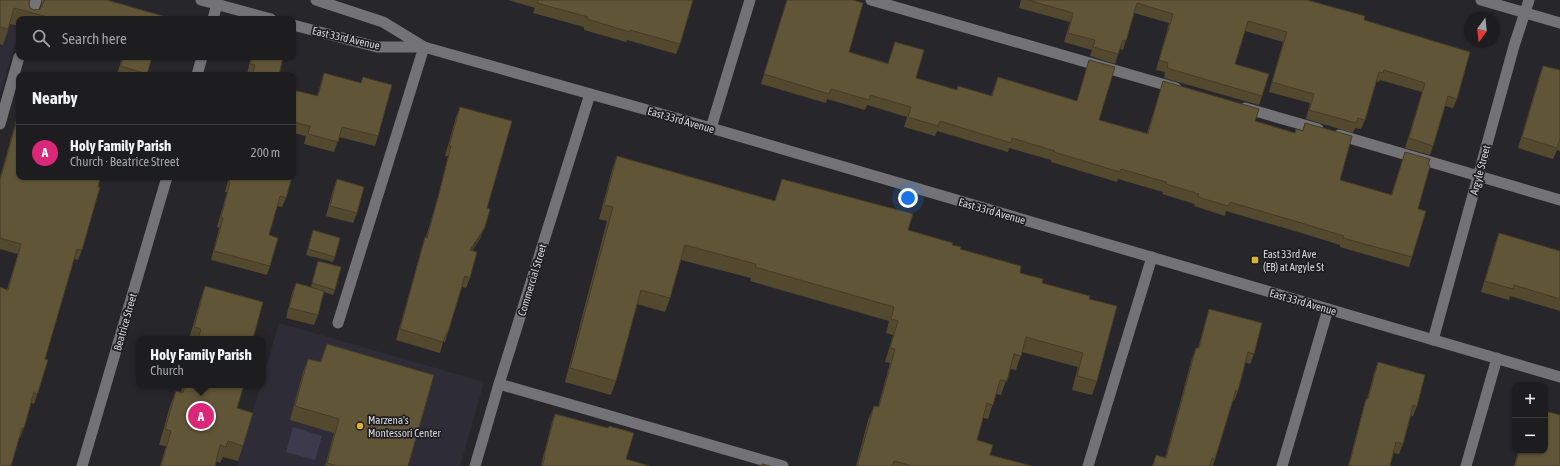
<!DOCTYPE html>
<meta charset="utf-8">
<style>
body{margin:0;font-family:"Asap Condensed",sans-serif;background:#2a2a2d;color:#f1f3f6}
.controls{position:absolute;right:12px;bottom:12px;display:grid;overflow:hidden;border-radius:8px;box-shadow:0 1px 3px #0004}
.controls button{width:36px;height:36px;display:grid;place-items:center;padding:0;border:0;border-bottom:1px solid #3b3b3e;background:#1d1d20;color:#f1f3f6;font:20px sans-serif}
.compass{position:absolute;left:1464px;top:12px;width:36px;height:36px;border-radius:50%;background:#1d1d20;box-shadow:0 1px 3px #0004;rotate:195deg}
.you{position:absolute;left:908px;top:198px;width:14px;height:14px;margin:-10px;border:3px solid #fff;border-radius:50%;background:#1a73e8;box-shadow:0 0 0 6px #1a73e833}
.badge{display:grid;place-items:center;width:26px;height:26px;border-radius:50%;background:#db2777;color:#fff;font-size:13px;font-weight:700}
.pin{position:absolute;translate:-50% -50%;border:2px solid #fff;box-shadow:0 1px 4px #0006}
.popup{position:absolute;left:136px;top:336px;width:130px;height:52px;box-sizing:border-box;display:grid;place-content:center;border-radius:8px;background:#1d1d20;filter:drop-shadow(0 1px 3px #0005);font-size:13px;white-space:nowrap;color:#a0a2a5}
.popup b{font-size:15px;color:#f1f3f6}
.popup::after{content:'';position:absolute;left:50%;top:100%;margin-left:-8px;border:8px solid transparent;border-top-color:#1d1d20}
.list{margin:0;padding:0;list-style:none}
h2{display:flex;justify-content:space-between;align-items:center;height:52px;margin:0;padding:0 16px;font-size:17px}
h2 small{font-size:13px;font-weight:400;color:#a0a2a5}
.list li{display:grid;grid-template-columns:26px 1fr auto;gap:12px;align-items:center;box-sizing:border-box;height:56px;padding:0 16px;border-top:1px solid #3b3b3e}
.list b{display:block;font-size:15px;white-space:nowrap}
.list p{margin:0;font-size:13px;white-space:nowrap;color:#a0a2a5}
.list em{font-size:13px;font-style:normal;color:#a0a2a5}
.icon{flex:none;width:22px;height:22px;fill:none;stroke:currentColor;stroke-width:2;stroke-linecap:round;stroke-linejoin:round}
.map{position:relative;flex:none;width:1560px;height:466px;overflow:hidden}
.search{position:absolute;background:#1d1d20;box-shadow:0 1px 3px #0004;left:16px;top:16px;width:280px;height:44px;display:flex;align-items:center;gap:10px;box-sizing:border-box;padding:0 14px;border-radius:8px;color:#a0a2a5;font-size:15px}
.panel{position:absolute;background:#1d1d20;box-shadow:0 1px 3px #0004;left:16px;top:72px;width:280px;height:108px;border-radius:8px}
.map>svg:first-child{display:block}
</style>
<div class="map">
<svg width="1560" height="466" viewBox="0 0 1560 466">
<rect width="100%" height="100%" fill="#27272b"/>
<!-- built -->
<g fill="#2e2d37">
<polygon points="0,0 19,19 19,30 0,95"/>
<polygon points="279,323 484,382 460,466 237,466 261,385 263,385 263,378"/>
</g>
<!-- green -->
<polygon fill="#3d3a4e" points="293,427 322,436 315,460 286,452"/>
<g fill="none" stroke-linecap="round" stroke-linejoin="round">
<!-- service -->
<g stroke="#727277" stroke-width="11">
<polyline points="871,0 1176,88"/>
<polyline points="30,19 36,0"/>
<polyline points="1245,108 1318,129"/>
<polyline points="0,124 19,57"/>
<polyline points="1339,135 1560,200"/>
<polyline points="338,323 424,47"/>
<polyline points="499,384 783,466"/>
<polyline points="1088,466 1152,257"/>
<polyline points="1466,466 1497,358"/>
</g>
<!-- minor -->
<g stroke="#727277" stroke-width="11">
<polyline points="1481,0 1560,23"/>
<polyline points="213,19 218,0"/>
<polyline points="197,75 202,57"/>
<polyline points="711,128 750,0"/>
<polyline points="1433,340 1514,46 1529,0"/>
<polyline points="82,466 167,177"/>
<polyline points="475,466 499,384 590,94"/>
<polyline points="1282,466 1328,309"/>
</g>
<!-- tertiary -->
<g stroke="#727277" stroke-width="11">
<polyline points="201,0 271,19"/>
<polyline points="316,0 383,22 424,47 711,128 1560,377"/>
<polyline points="293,25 377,47 423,47"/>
</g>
</g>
<!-- wall -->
<g fill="#53492f">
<polygon points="0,0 29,2 30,8 34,10 40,9 42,0 107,0 162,19 19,19 19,26 10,24 3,45 0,44"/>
<polygon points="508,0 693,0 680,44 676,54 627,40 626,42 584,30 584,27 533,13 535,8"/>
<polygon points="787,0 853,0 849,52 888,63 895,42 916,78 956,90 991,96 998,77 1077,101 1089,60 1099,120 1147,133 1160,91 1163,81 1255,121 1295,133 1302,131 1305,123 1340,180 1391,195 1405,152 1428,165 1418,209 1412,257 1409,267 1340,247 1340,245 1305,234 1226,211 1225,216 1194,206 1195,204 1162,194 1163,192 1118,179 1117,182 1051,162 1051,160 1009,148 1008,152 937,131 935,136 904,127 907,117 867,105 865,110 827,99 826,103 761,84"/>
<polygon points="1021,0 1307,0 1364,20 1457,99 1453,108 1445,106 1433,146 1430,155 1405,148 1422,92 1380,80 1379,82 1376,81 1365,120 1361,129 1355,128 1353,133 1306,119 1310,103 1269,92 1283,42 1245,31 1235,64 1262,96 1259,105 1164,78 1165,72 1156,70 1169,23 1134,13 1123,50 1120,49 1115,64 1090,56 1092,50 1064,42 1070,22 1019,8"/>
<polygon points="122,57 152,57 146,75 117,75"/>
<polygon points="251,57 283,57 279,75 251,75 247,74"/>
<polygon points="1543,66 1560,70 1560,151 1557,150 1553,159 1518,148 1539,77"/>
<polygon points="324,73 361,83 363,77 378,136 375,146 339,137 334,152 304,144 306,136 293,133 293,90 317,96 321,83"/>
<polygon points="460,107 487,208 481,237 472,251 470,278 466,288 462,287 448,332 445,342 443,342 440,353 396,340 422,247 425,237 426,237 437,200 448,156 445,156 456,117"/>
<polygon points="19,110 19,177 82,250 78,260 74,259 45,359 38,392 34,404 31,403 24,428 20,438 19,438 7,289 18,254 0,249 0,177"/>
<polygon points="617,156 775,201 782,179 908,230 952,245 960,249 1020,273 1042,283 1089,299 1097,381 1092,395 1072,390 1078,367 1022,352 1016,370 1010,369 1001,395 996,394 988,419 983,418 977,440 990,455 1032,466 856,466 868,420 874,406 878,407 890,363 885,362 893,335 886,333 889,321 750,281 751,278 681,260 670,298 665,312 637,304 616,381 611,395 565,382 607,221 599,219 612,170"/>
<polygon points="229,177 292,177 286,198 282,207 277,206 269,235 270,266 267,275 211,260 219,228 217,227 227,192 225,192"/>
<polygon points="337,179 357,213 353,223 326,216 333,190"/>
<polygon points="313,230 335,257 333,262 306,255"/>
<polygon points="1499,233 1560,251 1560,311 1510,296 1509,300 1481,292 1495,244"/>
<polygon points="318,261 335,290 333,295 324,292 318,315 314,325 286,318 292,293 296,283 311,287"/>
<polygon points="205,286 253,339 189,339 200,301"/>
<polygon points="1209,309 1254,354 1250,364 1245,362 1238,391 1234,401 1232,400 1213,466 1152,466 1156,455 1165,458 1192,358 1196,348 1198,348 1206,319"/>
<polygon points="327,344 408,466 325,466 334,433 290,420 303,372 308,359 320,362"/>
<polygon points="1378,362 1417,406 1413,416 1411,416 1403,444 1399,454 1393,453 1390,466 1348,466 1363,409 1366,399 1367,399 1374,373"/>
<polygon points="183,385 244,385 237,408 243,446 238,461 223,457 220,463 216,461 215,466 160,466 166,446 159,445 170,406 176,391 181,392"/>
<polygon points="555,414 626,459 650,466 542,466 542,465 541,465 552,422"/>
<polygon points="1518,451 1545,451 1560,466 1514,466"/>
</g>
<!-- shaded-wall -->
<polygon fill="#443c26" points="485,227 481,237 467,260 470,250"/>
<!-- building -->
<g fill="#615537" stroke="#443c26">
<polygon points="0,0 30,0 29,2 30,8 34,10 40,9 42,6 44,0 107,0 163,16 162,19 52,19 52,18 14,8 8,29 0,27"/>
<polygon points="538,0 693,0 680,44 630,30 630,32 587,19 588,17 537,3"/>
<polygon points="787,0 853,0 863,3 849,52 888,64 895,42 924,50 916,78 957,90 958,86 992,96 998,77 1077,101 1089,60 1115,67 1099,120 1148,134 1163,81 1259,109 1255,121 1295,133 1296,129 1303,131 1305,123 1352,136 1340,180 1392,195 1405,152 1430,159 1428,165 1430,166 1418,209 1426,211 1412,257 1343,238 1344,236 1308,225 1230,202 1228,206 1198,197 1199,194 1166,184 1166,182 1121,169 1120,172 1054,152 1055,151 1012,138 1011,143 940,121 938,126 908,117 911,107 870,95 869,100 831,89 829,94 764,74"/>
<polygon points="1028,0 1307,0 1365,16 1364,20 1470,52 1457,99 1448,96 1433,146 1409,138 1425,83 1384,70 1383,73 1379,72 1365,120 1358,118 1356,123 1309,110 1314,94 1272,82 1287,32 1248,21 1235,64 1269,74 1262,96 1167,68 1168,63 1159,60 1173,14 1137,3 1126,41 1123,40 1118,54 1093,47 1095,40 1068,33 1073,13"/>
<polygon points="123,57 152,57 147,74 121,66"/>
<polygon points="252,57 283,57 279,75 252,75 255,65 250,64"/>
<polygon points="1543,66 1560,70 1560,139 1557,148 1522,137"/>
<polygon points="324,73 361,83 363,77 392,85 378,136 342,127 338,142 308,134 310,126 293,122 293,90 318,96"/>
<polygon points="460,107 512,121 487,208 490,209 485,227 470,250 477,252 470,278 465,276 448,332 447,332 443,342 400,329 425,237 427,238 440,190 451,146 449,146"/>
<polygon points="19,113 19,177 100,177 98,187 100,187 82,250 77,249 45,359 48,360 38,392 37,394 34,392 24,428 22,428 11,466 0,466 0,287 8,290 21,244 0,238 0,180"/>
<polygon points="617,156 775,201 782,179 913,214 908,230 953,243 952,245 961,247 960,249 1021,266 1020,273 1043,279 1042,283 1090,296 1089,299 1117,306 1097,381 1077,376 1083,353 1026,337 1021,356 1014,354 1007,381 1000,380 993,405 987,403 977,440 993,445 990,455 1032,466 913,466 894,461 892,466 857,466 874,406 879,407 895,349 890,348 898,321 891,319 894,307 755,267 756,264 685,245 670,298 641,290 616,381 570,368 613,207 604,205"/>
<polygon points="230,177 292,177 286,198 280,196 269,235 278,238 270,266 214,251 223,218 221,217 230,183 229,182"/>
<polygon points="337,179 364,187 357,213 330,206"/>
<polygon points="313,230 340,238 335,257 308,249"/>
<polygon points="1499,233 1560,251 1560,299 1514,285 1513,289 1485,281"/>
<polygon points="318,261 341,267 335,290 312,283"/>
<polygon points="296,283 324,291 318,315 289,308"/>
<polygon points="205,286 263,302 253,339 198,339 201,329 194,327"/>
<polygon points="1209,309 1262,323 1254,354 1248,352 1238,391 1236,390 1215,459 1212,458 1210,466 1153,466 1156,455 1166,458 1196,348 1199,348"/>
<polygon points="327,344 434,375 408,466 337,466 327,463 339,419 295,406 308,359 321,362"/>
<polygon points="1378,362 1425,375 1417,406 1413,405 1403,444 1396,442 1390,466 1349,466 1366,399 1368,399"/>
<polygon points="185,385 244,385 237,408 253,413 243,446 228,441 226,447 220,445 215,466 161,466 171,431 165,429 176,391 183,393"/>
<polygon points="1545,411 1560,415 1560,466 1515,466 1519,451 1545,451"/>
<polygon points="555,414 608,428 609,426 634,433 626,459 650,466 542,466 545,457 544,456"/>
<polygon points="762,464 770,466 761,466"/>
</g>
<!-- markers -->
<g fill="#dcb233" stroke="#1e1d21" stroke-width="1.5">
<rect x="1251" y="256" width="8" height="8" rx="2"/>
<circle cx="360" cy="426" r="4"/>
</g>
<g text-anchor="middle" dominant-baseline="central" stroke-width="3.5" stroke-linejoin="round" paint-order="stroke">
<!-- street labels -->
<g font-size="11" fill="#d7d7d9" stroke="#1e1d21">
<text transform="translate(346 38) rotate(13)">East 33rd Avenue</text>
<text transform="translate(681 120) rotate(16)">East 33rd Avenue</text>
<text transform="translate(1480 170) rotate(-75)">Argyle Street</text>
<text transform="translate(992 211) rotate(16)">East 33rd Avenue</text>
<text transform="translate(532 280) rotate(-73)">Commercial Street</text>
<text transform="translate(1303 302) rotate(16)">East 33rd Avenue</text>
<text transform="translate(125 322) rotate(-74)">Beatrice Street</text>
</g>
<!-- poi labels -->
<g font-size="11" fill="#d7d7d9" stroke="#1e1d21" text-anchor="start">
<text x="1263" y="254">East 33rd Ave<tspan x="1263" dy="13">(EB) at Argyle St</tspan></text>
<text x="368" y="420">Marzena's<tspan x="368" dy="13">Montessori Center</tspan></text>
</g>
</g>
</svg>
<div class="controls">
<button>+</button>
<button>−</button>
</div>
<svg class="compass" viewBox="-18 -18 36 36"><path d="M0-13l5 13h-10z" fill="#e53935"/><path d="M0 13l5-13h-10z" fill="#a0a2a5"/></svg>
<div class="you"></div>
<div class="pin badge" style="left:201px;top:416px">A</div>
<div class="popup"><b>Holy Family Parish</b>Church</div>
<div class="search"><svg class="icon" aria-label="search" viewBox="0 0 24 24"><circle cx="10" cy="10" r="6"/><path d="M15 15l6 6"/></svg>Search here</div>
<section class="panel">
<h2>Nearby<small></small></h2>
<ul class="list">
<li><span class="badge">A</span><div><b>Holy Family Parish</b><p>Church · Beatrice Street</p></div><em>200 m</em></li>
</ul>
</section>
</div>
